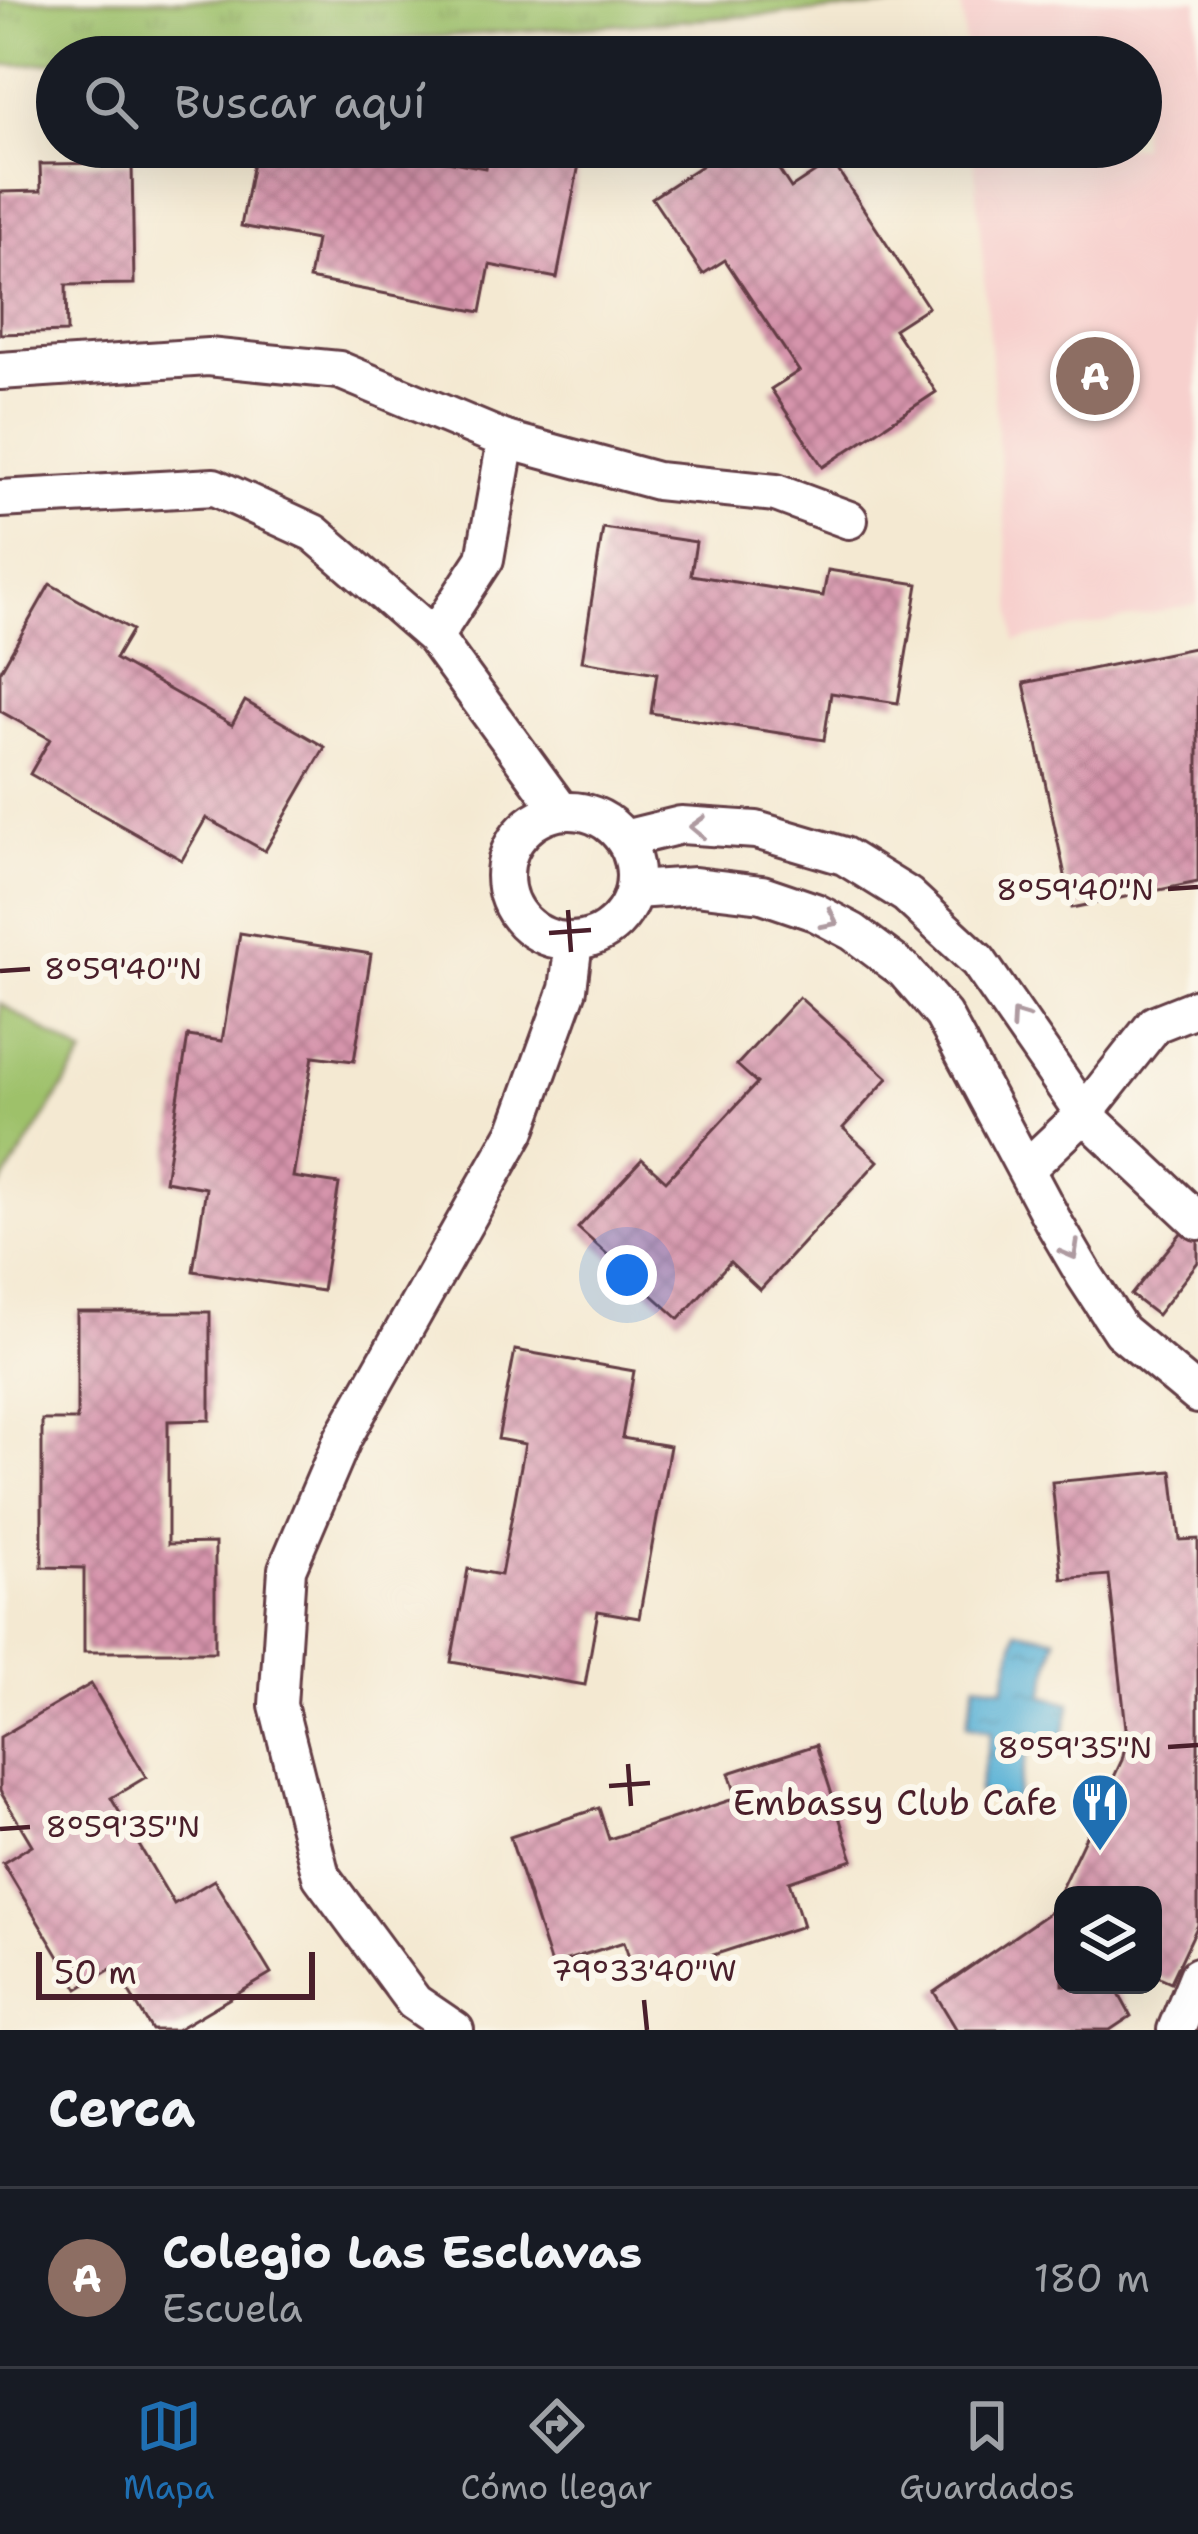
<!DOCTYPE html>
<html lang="es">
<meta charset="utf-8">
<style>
body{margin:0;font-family:"Shantell Sans",sans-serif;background:#242831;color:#f1f3f6}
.controls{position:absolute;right:36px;bottom:36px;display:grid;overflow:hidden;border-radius:24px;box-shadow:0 12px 48px #0002}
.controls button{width:108px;height:108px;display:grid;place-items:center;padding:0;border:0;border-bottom:3px solid #363941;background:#171b24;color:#f1f3f6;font:60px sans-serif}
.scale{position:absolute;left:36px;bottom:30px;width:279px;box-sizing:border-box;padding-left:12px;border:6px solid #4a1f2b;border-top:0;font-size:33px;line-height:42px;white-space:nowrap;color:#4a1f2b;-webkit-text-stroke:9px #fbf7ec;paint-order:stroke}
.you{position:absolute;left:627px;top:1275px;width:42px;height:42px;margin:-30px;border:9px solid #fff;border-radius:50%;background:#1a73e8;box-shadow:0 0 0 18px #1a73e833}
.badge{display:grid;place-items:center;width:78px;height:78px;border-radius:50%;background:#1f6fb2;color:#fff;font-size:39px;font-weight:700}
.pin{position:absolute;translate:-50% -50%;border:6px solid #fff;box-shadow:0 3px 12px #0006}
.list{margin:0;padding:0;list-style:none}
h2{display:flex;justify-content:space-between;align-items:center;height:156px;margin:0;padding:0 48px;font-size:51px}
h2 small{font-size:39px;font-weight:400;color:#9ea1a6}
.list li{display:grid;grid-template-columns:78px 1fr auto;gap:36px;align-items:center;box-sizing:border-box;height:180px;padding:0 48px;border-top:3px solid #363941}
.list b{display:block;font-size:45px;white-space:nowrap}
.list p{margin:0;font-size:39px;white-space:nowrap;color:#9ea1a6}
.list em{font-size:39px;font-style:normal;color:#9ea1a6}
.icon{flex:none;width:66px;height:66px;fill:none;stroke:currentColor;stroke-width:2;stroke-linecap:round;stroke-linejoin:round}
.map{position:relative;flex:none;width:1198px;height:2030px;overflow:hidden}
.search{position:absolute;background:#171b24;box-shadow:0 12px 48px #0002;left:36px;right:36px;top:36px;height:132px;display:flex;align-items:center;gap:30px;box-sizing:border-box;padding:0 42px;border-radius:66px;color:#9ea1a6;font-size:45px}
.sheet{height:336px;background:#171b24}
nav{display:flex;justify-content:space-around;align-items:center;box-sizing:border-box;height:168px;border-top:3px solid #363941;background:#171b24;font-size:33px;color:#9ea1a6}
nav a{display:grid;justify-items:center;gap:6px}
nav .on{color:#1f6fb2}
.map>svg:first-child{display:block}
</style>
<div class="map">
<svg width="1198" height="2030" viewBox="0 0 1198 2030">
<defs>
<pattern id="grass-tufts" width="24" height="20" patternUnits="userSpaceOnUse" patternTransform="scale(3)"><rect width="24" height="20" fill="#9ec16b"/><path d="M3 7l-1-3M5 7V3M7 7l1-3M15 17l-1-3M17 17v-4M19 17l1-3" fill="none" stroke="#8aa55d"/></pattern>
<pattern id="water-ripples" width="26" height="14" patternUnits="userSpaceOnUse" patternTransform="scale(3)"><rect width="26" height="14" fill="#58b1d5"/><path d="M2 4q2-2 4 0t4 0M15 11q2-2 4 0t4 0" fill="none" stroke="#4b8fad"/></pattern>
<pattern id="building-cross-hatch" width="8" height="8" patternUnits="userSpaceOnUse" patternTransform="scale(3)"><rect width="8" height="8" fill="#d694ac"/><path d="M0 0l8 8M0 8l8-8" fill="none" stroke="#b0788c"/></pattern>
</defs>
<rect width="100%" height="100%" fill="#fbf7ec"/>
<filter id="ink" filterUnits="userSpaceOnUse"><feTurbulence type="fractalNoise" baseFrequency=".00833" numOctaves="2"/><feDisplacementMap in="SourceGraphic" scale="24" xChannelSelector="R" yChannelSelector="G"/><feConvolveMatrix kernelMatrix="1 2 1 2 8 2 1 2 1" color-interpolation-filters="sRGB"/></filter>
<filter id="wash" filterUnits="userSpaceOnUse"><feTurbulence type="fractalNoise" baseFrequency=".004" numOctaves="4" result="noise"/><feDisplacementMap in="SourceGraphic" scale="48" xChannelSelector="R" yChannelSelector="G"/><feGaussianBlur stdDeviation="2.7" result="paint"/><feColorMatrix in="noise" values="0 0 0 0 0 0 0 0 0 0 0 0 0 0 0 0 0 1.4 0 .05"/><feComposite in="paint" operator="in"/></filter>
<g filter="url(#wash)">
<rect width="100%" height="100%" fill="#f4e9d2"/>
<!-- built -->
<polygon fill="#f7d0cd" points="961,0 1198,0 1198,604 1015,641 973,147 1141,147 1141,57 966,57"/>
<!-- grass -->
<polygon fill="url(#grass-tufts)" stroke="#74704b" stroke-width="3" points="0,0 961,0 961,2 130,57 57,57 57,62 0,66"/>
<!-- green -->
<polygon fill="#9ec16b" stroke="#74704b" stroke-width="3" points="0,1003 84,1055 0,1187"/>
<!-- water -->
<polygon fill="url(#water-ripples)" stroke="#516880" stroke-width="3" points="1017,1630 1056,1638 1043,1696 1071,1703 1061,1747 1030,1741 1016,1802 978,1793 992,1731 967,1725 976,1682 1004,1688"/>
<g id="blocks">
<!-- building -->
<g fill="url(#building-cross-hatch)">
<polygon points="256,147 372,147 485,168 489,147 516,147 580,159 557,278 490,265 481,312 309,279 316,240 241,226"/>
<polygon points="730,147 764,147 791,188 832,161 928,307 894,329 936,392 823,467 771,389 799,371 725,260 703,274 652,198"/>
<polygon points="132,163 134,284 66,285 67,332 0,334 0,192 41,191 40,164"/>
<polygon points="603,528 696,542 691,575 823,596 828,570 918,584 898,703 831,693 824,740 651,713 657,673 582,661"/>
<polygon points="50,584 132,630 115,659 232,725 245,701 325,747 265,851 206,818 182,860 30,774 50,739 0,711 0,672"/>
<polygon points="1198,647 1198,882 1072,908 1024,683"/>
<polygon points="240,933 371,954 354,1061 313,1056 293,1177 339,1184 322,1291 193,1271 206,1188 165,1181 188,1036 222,1041"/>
<polygon points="799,997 888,1078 843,1128 878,1161 760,1290 730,1262 679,1319 578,1228 642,1159 666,1181 757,1083 737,1065"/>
<polygon points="1189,1223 1198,1230 1198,1262 1157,1315 1131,1295"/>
<polygon points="77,1312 210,1312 210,1420 168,1421 168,1544 215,1543 215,1652 84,1652 84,1568 42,1567 42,1420 77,1420"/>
<polygon points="515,1350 634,1371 622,1438 670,1446 639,1618 598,1611 585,1685 451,1662 468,1569 501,1575 525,1444 498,1439"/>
<polygon points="1172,1471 1180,1540 1198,1539 1198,1925 1171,1982 1153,1974 1153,1895 1063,1895 1063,1985 1114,1985 1131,2016 1110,2030 957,2030 934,1992 1050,1912 1122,1760 1127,1737 1109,1575 1062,1579 1052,1482"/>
<polygon points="91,1684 146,1777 111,1798 174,1904 214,1880 271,1974 176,2030 152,2030 114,1967 78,1989 3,1863 32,1845 0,1791 0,1737"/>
<polygon points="816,1745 853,1860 789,1881 803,1926 636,1980 624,1942 551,1965 510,1837 599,1808 609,1839 737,1798 729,1773"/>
</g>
</g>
</g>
<g filter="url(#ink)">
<use href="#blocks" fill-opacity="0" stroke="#643d44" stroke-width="3"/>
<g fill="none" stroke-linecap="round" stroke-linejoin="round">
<!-- minor casing -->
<g stroke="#643d44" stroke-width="42">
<g id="minor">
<polyline points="0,371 208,357 339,370 506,440 657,481 776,493 849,520"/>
<polyline points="0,499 214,487 314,533 434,637 561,811"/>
<polyline points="434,637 485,559 506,440"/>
<circle cx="570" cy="876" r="65"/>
<polyline points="624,839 681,825 756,830 844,856 907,895 978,961 1084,1114 1198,1221"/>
<polyline points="634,890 695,886 762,894 815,912 853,932 904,970 943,1015 1054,1223 1085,1276 1121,1331 1198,1395"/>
<polyline points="1026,1169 1084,1114 1155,1024 1198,1007"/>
<polyline points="455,2030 414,2002 321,1876 278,1705 287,1569 343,1438 517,1130 568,989 574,941"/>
<polyline points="1176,2030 1198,1976"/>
</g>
</g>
<!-- minor -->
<use href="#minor" stroke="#fff" stroke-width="36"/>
</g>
<!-- one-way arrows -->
<defs><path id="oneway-chevron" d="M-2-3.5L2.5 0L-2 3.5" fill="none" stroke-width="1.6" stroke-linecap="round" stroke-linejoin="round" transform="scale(3)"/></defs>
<g stroke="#ae9aa0">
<use href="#oneway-chevron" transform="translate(698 827) rotate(-178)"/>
<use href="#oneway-chevron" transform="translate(830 920) rotate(26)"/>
<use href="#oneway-chevron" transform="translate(1018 1018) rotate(-125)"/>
<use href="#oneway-chevron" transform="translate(1071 1251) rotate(61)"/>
</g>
</g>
<!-- ticks -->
<path fill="none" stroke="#4a1f2b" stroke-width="4.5" d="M 1168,889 L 1198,887M 568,910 L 571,952M 549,933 L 591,930M 0,971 L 30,969M 1168,1747 L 1198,1745M 628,1764 L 631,1806M 609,1786 L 650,1783M 0,1829 L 30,1827M 644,2000 L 647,2030"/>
<!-- icons -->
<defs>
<g id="restaurant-pin" transform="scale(3)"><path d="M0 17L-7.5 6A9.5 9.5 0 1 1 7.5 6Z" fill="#1f6fb2" stroke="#fbf7ec"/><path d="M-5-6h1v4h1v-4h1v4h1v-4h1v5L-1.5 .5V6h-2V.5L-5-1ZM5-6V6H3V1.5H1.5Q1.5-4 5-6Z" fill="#fff"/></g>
</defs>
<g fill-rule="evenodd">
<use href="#restaurant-pin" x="1100" y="1802"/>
</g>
<g text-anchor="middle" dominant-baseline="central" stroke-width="12" stroke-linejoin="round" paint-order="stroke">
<!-- poi labels -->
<g font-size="36" fill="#4a1f2b" stroke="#fbf7ec" text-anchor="end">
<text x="1058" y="1802">Embassy Club Cafe</text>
</g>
</g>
<g font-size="30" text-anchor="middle" fill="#4a1f2b" stroke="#fbf7ec" stroke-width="12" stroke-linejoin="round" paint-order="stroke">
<text x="1075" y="900">8°59'40"N</text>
<text x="123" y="979">8°59'40"N</text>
<text x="1075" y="1758">8°59'35"N</text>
<text x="123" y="1837">8°59'35"N</text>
<text x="644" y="1981">79°33'40"W</text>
</g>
</svg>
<div class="controls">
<button><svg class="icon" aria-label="layers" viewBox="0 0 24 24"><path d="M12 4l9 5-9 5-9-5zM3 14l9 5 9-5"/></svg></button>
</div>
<div class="scale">50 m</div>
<div class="you"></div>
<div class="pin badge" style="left:1095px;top:376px;background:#8d6e63">A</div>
<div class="search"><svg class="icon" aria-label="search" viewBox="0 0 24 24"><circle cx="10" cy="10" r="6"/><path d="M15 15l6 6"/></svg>Buscar aquí</div>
</div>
<section class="sheet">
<h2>Cerca<small></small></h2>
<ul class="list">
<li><span class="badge" style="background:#8d6e63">A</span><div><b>Colegio Las Esclavas</b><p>Escuela</p></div><em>180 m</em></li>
</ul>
</section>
<nav>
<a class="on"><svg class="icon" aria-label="map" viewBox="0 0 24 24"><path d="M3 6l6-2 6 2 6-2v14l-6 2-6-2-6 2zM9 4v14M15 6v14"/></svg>Mapa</a>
<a><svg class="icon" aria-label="directions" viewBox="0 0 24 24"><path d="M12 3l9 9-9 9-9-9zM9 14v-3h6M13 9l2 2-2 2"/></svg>Cómo llegar</a>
<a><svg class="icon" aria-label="saved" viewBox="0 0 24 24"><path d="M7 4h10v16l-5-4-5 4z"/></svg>Guardados</a>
</nav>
